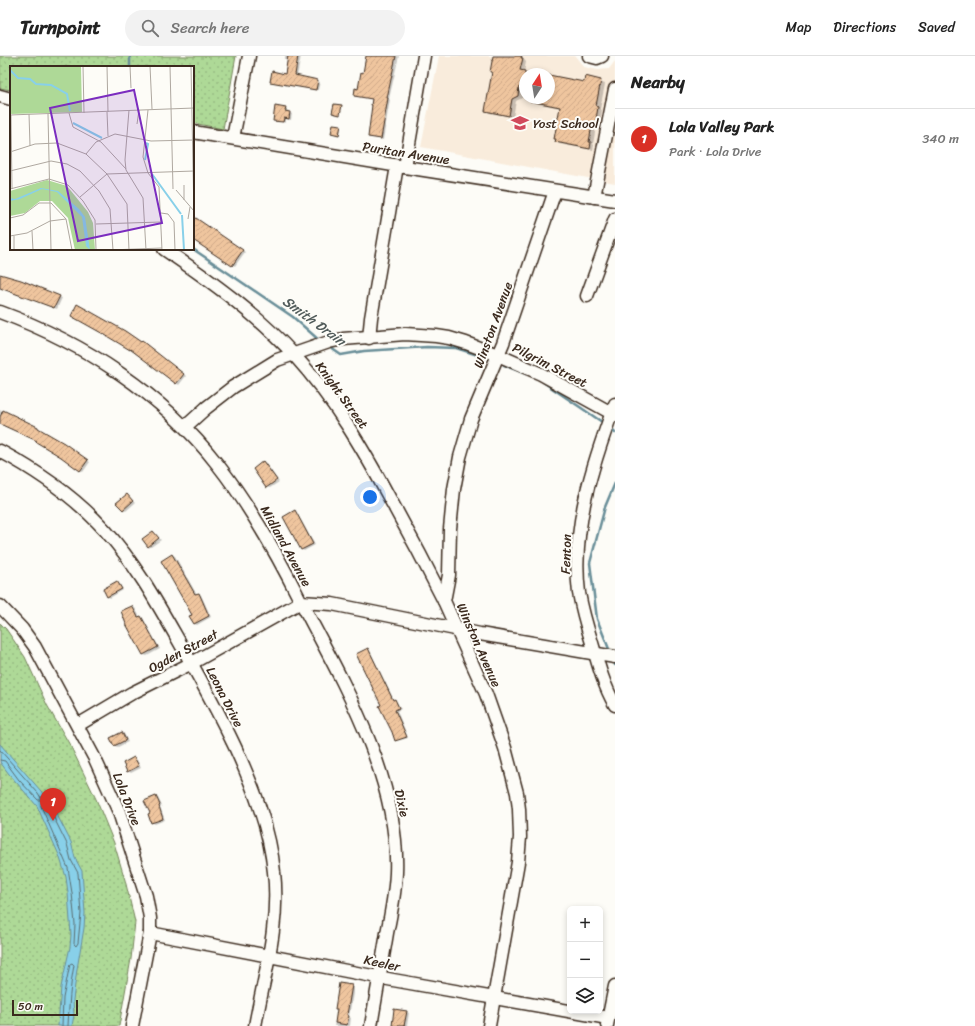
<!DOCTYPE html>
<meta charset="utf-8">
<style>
body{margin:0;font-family:Sriracha,sans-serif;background:#f2f2f2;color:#222}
.controls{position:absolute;right:12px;bottom:12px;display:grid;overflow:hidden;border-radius:6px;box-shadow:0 2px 6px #0003}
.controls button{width:36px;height:36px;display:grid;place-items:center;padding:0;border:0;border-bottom:1px solid #e0e0e0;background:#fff;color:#222;font:20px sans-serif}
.compass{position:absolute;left:519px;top:12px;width:36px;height:36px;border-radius:50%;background:#fff;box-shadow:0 2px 6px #0003;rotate:12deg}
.scale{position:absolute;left:12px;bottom:10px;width:66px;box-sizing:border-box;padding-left:4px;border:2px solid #3b2a1e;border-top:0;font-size:11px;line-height:14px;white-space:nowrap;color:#3b2a1e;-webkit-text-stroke:3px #fdfcf7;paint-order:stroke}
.you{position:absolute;left:370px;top:441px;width:14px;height:14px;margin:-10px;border:3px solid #fff;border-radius:50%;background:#1a73e8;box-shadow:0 0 0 6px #1a73e833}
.badge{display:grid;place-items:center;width:26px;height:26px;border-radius:50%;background:#d93025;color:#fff;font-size:13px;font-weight:700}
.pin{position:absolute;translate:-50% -33px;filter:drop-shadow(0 1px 2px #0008)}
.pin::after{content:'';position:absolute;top:21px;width:14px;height:12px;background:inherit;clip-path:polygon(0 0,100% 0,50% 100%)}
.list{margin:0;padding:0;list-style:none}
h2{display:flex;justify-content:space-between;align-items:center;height:52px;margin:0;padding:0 16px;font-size:17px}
h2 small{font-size:13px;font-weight:400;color:#767676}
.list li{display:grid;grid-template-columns:26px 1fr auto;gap:12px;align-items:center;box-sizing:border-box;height:60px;padding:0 16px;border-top:1px solid #e0e0e0}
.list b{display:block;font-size:15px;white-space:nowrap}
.list p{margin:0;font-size:13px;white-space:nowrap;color:#767676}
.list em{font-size:13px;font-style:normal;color:#767676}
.icon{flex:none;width:22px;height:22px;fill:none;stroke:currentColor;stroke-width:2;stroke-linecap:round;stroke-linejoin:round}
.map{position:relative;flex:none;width:615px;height:970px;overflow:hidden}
header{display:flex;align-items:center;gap:24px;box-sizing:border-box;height:56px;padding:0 20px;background:#fff;border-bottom:1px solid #e0e0e0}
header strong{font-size:19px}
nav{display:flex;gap:22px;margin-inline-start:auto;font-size:14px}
.search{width:280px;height:36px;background:#f2f2f2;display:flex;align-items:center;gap:10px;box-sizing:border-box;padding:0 14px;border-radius:22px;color:#767676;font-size:15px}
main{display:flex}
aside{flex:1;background:#fff}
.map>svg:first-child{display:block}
</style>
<header>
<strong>Turnpoint</strong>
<div class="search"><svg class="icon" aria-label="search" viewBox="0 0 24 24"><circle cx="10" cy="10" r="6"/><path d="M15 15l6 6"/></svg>Search here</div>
<nav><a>Map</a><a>Directions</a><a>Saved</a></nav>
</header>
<main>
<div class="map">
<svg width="615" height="970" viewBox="0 0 615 970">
<defs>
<pattern id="green-dots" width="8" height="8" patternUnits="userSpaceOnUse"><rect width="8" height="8" fill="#aed997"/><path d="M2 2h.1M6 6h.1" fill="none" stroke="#97ba82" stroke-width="1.8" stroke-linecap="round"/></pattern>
<pattern id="building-hatch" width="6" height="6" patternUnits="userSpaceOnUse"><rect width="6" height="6" fill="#efc59e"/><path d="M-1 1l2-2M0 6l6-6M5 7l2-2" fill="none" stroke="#cea988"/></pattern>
</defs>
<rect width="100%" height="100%" fill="#fdfcf7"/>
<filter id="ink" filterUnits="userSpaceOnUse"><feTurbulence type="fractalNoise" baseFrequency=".025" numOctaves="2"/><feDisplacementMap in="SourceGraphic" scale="8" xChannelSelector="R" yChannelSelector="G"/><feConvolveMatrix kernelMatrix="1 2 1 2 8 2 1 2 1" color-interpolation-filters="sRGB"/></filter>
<g filter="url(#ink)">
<!-- built -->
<path fill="#f9ecdc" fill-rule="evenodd" d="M 439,0 L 575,0 L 584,11 L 598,14 L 609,13 L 615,5 L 615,127 L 421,91 ZM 525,18 L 549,18 L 549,42 L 525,42 Z"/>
<!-- green -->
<g fill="url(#green-dots)" stroke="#74825a">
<polygon points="0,0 236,0 223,73 193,67 193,11 11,11 11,34 0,32"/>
<polygon points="0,567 6,573 25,601 47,649 71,691 96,743 114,787 125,824 135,866 131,903 119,970 0,970"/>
</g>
<!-- water -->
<polygon fill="#88d0e9" stroke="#698e98" points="0,688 41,735 54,753 71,786 75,802 82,815 85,857 84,872 77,913 73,944 74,959 72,970 58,970 61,931 70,891 71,879 68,837 66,821 59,799 37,750 9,718 0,706"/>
<!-- shadow -->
<g fill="#0003">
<polygon points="285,0 301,0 297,21 320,26 318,34 274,26 286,19 288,5 285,3"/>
<polygon points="368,0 399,0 389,43 390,44 383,84 369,80 373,43 358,34 364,18"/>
<polygon points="494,0 521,0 526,6 524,16 536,18 525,18 525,33 523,33 522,42 516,45 513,61 490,57 486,55 493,16"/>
<polygon points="549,20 584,27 586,21 605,28 600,53 602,54 599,71 596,71 593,88 594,89 593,94 560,88 556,86 561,52 536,47 532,45 533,42 549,42"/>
<polygon points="286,53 288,55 288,56 292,58 291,64 286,63 286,67 274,64"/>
<polygon points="341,70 340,79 333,77"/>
<polygon points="193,161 245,196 235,210 193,182"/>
<polygon points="0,218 62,242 57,253 0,231"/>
<polygon points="107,278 144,288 186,320 179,329 132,295"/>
<polygon points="0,354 38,372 90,406 83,416 38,385 0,368"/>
<polygon points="263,406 266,407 279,426 270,432 267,431"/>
<polygon points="129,441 135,447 126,455 118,447"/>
<polygon points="295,455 297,457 315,489 304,495 302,493"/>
<polygon points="153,476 161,484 151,491 149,490"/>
<polygon points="172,499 175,500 197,539 199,538 201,539 211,561 197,569 195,568 193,559"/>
<polygon points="117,526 120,528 123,534 110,542 108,540"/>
<polygon points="132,551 135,552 140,561 143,562 160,593 147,600 144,599 122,556"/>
<polygon points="368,593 370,595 394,644 397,646 401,653 397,655 407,679 396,683 396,685 383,649"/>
<polygon points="122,677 124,678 128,686 118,691 115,690 111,682"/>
<polygon points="408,681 408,682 397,685"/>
<polygon points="134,702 137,704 141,712 131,717 128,715"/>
<polygon points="156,741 158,742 162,750 160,751 165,764 155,768 152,766 151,758"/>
<polygon points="352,930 354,932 349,961 351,962 350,970 334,970 338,953"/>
<polygon points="406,956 409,957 407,970 393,970"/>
</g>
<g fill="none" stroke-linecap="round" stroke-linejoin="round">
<!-- shore -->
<g stroke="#5a6c6f" stroke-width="1">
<polyline points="0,694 38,737 41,742 41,744 38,744 19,724 5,705 0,704"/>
<polygon points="43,747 51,756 67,788 71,804 78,817 81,857 78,887 76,890 74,888 75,868 72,837 68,812 41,750"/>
<path d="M 62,970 L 63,942 L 70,908 L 72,907 L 74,909 C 70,929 69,950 68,970"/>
</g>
<!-- stream -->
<g stroke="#698e98" stroke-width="2.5">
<polyline points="130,0 130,11"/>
<polyline points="193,193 293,261 320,285"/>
<polyline points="328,290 341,299 364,295 427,291 456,292 487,302"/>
<polyline points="504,309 526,318"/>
<polyline points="543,326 605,368"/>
<polyline points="610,372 615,377"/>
<polyline points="609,593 597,563 590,507 605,451 615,427"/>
<polyline points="615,608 615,609"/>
</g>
</g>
<!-- building -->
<g fill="url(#building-hatch)" stroke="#3b2a1e">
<polygon points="288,0 298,0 295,19 318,24 316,34 270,26 272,15 285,18"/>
<polygon points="366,0 396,0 387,42 388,42 381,83 368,81 372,49 371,49 372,43 354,40 355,32 358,33 361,16 363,17"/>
<polygon points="493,0 522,0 521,2 523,2 520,14 525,15 525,32 519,31 518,40 512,43 509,60 485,55 492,16 490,16"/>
<polygon points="549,19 584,26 585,20 601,24 596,50 598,51 595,70 592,69 589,86 591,86 590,93 555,86 556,83 554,83 560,51 530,45 531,42 549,42"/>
<polygon points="334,48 342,49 340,59 332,57"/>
<polygon points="275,50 286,52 285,55 290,56 289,63 284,62 283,66 273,65"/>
<polygon points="333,68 341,69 339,79 331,77"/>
<polygon points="193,160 243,194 232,210 193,184"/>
<polygon points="0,218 21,224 60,240 54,252 0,232"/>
<polygon points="77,248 125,275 141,286 142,285 184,318 176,328 130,293 130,294 105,279 71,260"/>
<polygon points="3,354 38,371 38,372 64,387 88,404 80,415 61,401 36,386 37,385 0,368 0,361"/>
<polygon points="263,405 277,424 266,432 253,413"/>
<polygon points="127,438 133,445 123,454 116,447"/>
<polygon points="295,454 313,488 301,494 283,461"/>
<polygon points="153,475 159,482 148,491 142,483"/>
<polygon points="172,498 195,538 199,537 209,560 194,568 189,560 192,559 161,505"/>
<polygon points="117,525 122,533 107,541 103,533"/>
<polygon points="132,550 138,561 141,560 158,591 143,599 126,568 121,555"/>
<polygon points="368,592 393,644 395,643 399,652 395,654 407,681 395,685 392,676 379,650 381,649 356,598"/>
<polygon points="122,676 126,684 114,690 110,682"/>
<polygon points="134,701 139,710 127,716 123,707"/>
<polygon points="156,740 160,749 159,750 163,763 151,767 148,758 150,757 144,745"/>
<polygon points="339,927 352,929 347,959 349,960 347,969 335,967 337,953 335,953"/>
<polygon points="394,953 407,955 404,970 392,970"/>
</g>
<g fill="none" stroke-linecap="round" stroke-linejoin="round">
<!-- minor casing -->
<g stroke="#3b2a1e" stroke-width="15">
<g id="minor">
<polyline points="589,0 597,2 602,0"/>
<polyline points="0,40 11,43"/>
<polyline points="193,76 405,111 615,144"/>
<polyline points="233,82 249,0"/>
<polyline points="405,111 424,0"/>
<polyline points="594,141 615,33"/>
<path d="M 164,193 C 211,225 257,258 295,300 C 334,343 363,393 390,443 C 409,477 427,511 444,545"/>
<polyline points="587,240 615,163"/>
<path d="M 0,256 C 84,287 162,337 218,409 C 251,451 277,498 301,546 L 332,548 L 480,578 L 615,601"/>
<polyline points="369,282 371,262 397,110"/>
<path d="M 615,348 C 593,407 571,472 579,537 C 582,554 587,571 592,587 C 598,608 604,630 615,649"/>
<polyline points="185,371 206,352 233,331 277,304 329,286 343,283 405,278 436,280 449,282 466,287 498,299 541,318 615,359"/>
<path d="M 0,395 C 39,416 75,441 105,474 C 134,506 155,543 176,580 C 197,617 217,653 235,691 C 253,730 270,773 274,816 C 280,868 264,920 255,970"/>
<polyline points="0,550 22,573 35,591 95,703 119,756 146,840 150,862 150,877 132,970"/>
<path d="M 78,669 L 132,637 L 192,607 L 301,546 C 343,626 400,724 396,817 C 395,837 391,858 387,877 C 382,908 376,939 371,970"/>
<polyline points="150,877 393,924 608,962"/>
<polyline points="607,969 615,930"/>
<polyline points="489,970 518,806 520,781 519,753 517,737 505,692 486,638 444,545 449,519 450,473 454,433 460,401 471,363 503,287 555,135"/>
</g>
</g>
<!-- minor -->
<use href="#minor" stroke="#fdfcf7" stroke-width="12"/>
</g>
</g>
<!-- icons -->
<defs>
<g id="school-bare" transform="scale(1.38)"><path d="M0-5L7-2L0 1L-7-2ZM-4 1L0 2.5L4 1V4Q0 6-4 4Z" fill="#d1495b" stroke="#fdfcf7" stroke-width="2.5" paint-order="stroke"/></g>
</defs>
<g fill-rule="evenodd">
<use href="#school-bare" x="520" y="67"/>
</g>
<g text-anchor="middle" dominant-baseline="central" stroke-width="4" stroke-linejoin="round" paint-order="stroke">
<!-- poi labels -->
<g font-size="13" fill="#3b2a1e" stroke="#fdfcf7" text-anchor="start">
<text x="533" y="67">Yost School</text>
</g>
<!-- street labels -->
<g font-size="13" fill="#3b2a1e" stroke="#fdfcf7">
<text transform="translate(406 97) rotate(9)">Puritan Avenue</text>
<text transform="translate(493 269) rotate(-70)">Winston Avenue</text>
<text transform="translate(550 309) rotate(27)">Pilgrim Street</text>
<text transform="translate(342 339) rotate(54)">Knight Street</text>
<text transform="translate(286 490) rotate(61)">Midland Avenue</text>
<text transform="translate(566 498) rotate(-88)">Fenton</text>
<text transform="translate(479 589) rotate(66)">Winston Avenue</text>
<text transform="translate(183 595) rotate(-28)">Ogden Street</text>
<text transform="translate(225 641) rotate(63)">Leona Drive</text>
<text transform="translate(127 743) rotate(69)">Lola Drive</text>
<text transform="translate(402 747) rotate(77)">Dixie</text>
<text transform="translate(382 907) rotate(12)">Keeler</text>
</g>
<!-- water labels -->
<g font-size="14" font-style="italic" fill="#525c5b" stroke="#fdfcf7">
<text transform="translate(314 265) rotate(36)">Smith Drain</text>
</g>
</g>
<!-- overview -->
<g transform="translate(10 10)">
<rect width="184" height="184" fill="#fdfcf7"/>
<path d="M 0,0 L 71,1 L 72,46 L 0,48 ZM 37,114 L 57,120 L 78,146 L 83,157 L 85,184 L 65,184 L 58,152 L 42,135 L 30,135 L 15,147 L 0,150 L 0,125 Z" fill="#aed997"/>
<path d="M 31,122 L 48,125 L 69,143 L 75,151 L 80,184 L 76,180 L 72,151 L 47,126 L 32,123 L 10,133 L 0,135 L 0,132 L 5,133 Z" fill="#88d0e9"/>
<path fill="none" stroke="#88d0e9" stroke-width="2" d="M 0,4 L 8,12 L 20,13 L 26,18 L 41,19 L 57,28 L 60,45M 63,57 L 92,72M 135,94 L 138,78 L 136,77M 142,108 L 171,148M 172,149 L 174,184"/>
<path fill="none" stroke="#afa8a0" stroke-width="1" d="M 73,0 L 74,47M 97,0 L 98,46M 120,0 L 121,22M 140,0 L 142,43M 160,0 L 163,123M 181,0 L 184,151M 119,44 L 115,94 L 116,104 L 133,132 L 136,184M 138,44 L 133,91 L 138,107 L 149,121 L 152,184M 97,46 L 98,70M 59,47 L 63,61 L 91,76 L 116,103M 19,48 L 20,80M 38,48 L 41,184M 0,49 L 184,42M 1,49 L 2,123M 127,58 L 129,44M 0,86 L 25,78 L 47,77 L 76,88 L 97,108 L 184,105M 76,88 L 86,76 L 105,68 L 141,75 L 184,74M 0,105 L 41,95 L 57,98 L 70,105 L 89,125 L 100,143 L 103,184M 174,119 L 174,134M 0,123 L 39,113 L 58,119 L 73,135 L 85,154 L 86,184M 166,124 L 184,145M 70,131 L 97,108 L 117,138 L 119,184M 151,147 L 158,148 L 164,156 L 165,184M 0,152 L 13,149 L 29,137 L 41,137 L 56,153 L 62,184M 178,153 L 180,141M 86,158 L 151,156M 22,165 L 23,184M 0,170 L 17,167 L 40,155 L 56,153M 4,170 L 4,184M 99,184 L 152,182"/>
<path fill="#7b2cbf" fill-opacity="0.15" stroke="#7b2cbf" stroke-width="2" d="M 124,24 L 152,157 L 68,175 L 40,42 Z"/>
<rect width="184" height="184" fill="none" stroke="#3b2a1e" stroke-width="2"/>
</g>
</svg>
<div class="controls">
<button>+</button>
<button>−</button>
<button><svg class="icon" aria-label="layers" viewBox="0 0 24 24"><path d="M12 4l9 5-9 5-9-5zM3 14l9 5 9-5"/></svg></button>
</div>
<svg class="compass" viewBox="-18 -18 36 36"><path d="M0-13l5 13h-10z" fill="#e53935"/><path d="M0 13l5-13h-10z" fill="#767676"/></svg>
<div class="scale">50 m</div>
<div class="you"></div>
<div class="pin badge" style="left:53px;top:765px">1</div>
</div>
<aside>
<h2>Nearby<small></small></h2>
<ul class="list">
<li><span class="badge">1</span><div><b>Lola Valley Park</b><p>Park · Lola Drive</p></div><em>340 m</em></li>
</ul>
</aside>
</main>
